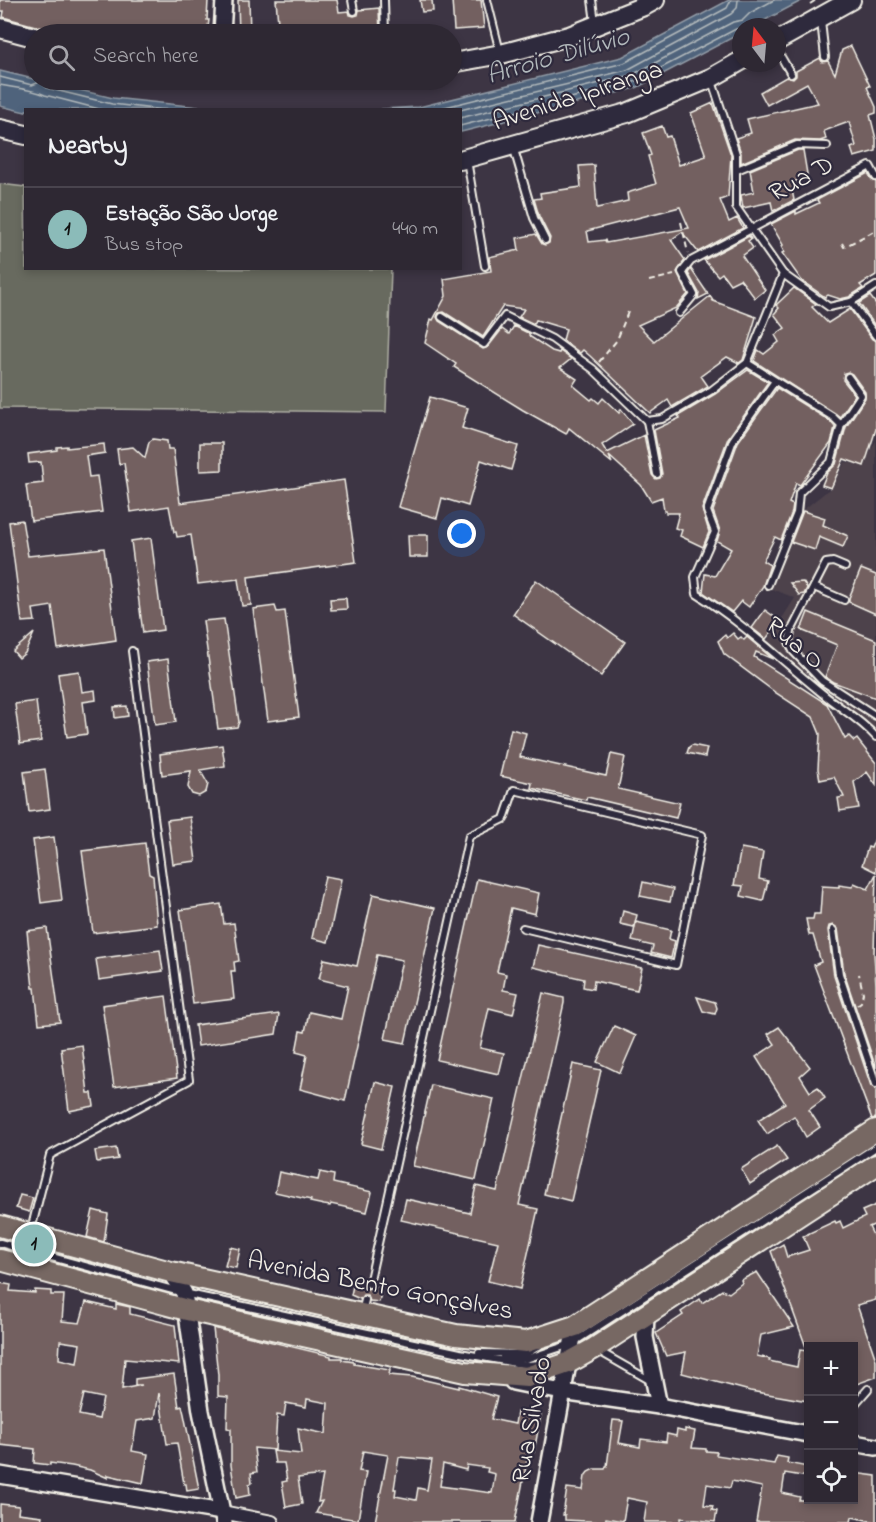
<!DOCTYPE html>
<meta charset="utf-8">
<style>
body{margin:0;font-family:"Indie Flower",sans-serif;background:#3a343f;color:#f1f3f6}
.controls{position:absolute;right:18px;bottom:18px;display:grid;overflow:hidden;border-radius:0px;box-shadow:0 3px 9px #0003}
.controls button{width:54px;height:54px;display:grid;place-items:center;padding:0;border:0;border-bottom:2px solid #49444e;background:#2e2833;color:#f1f3f6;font:30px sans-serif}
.compass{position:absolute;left:732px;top:18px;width:54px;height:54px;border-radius:50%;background:#2e2833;box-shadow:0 3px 9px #0003;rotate:344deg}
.you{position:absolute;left:462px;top:534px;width:21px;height:21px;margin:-15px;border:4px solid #fff;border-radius:50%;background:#1a73e8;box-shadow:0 0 0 9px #1a73e833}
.badge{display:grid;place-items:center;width:39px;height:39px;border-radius:50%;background:#8bbbb9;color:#111;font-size:20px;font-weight:700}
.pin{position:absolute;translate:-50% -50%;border:3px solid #fff;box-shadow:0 2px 6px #0006}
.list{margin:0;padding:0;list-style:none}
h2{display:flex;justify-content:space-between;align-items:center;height:78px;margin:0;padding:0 24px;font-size:26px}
h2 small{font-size:20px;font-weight:400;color:#a7a6ac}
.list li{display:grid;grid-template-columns:39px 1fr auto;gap:18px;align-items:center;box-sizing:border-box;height:84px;padding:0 24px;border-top:2px solid #49444e}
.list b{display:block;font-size:22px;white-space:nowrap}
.list p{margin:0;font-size:20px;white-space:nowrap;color:#a7a6ac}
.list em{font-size:20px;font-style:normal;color:#a7a6ac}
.icon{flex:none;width:33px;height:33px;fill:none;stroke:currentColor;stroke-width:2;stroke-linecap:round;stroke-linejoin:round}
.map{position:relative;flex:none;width:876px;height:1522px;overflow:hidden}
.search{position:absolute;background:#2e2833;box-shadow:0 3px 9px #0003;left:24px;top:24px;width:438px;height:66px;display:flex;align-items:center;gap:15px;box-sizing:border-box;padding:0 21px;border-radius:33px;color:#a7a6ac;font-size:22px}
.panel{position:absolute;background:#2e2833;box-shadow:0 3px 9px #0003;left:24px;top:108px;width:438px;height:162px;border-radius:0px}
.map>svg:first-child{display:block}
</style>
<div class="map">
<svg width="876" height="1522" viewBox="0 0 876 1522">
<rect width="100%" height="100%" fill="#3d3544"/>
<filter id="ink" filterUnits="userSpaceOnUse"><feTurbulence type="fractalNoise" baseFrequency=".0167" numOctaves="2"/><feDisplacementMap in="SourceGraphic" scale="12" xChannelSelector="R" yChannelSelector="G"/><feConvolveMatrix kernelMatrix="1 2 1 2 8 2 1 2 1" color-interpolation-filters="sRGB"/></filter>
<g filter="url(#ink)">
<!-- built -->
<g fill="#4d424c">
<polygon points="876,441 876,733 864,720 767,642 795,598 772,589 803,510 832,487 845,462 862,465"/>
<polygon points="0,1231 69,1249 67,1257 0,1240"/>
</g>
<!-- green -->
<polygon fill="#676b5e" stroke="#aeaea3" stroke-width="1.5" points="0,184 25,187 26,268 391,269 386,412 0,408"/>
<!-- water -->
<g fill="#50647b" stroke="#929ca7" stroke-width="1.5">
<polygon points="729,0 803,0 752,27 741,27 741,33 636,88 461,132 460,110 381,109 419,107 622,57"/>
<polygon points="0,71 113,98 218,109 26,110 25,112 0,106"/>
</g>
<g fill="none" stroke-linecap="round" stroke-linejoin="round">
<!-- shore -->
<g stroke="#b2b9bc" stroke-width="1.5">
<polyline points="0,77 32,85 40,82 47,88 112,104 163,110"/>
<path d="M 0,85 C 14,88 33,89 45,95 L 103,110"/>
<polyline points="433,110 624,63 727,8 731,0"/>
<polyline points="460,110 627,70 731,14 737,8 738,0"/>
<polyline points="460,118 632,75 733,22 743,20 750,13 774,0"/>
<polyline points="460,126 634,82 736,29 741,28"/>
</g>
</g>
<!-- building -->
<g fill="#736060" stroke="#f4f1e8" stroke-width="1.5" fill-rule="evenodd">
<polygon points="0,0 208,0 207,20 209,20 207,34 76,34 39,27 3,17 4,11 0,11"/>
<polygon points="238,0 249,0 250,34 239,34"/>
<polygon points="276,0 337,0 339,12 349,11 350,15 354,16 358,15 359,10 379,8 380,34 279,34"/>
<polygon points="420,0 432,0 433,11 422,12"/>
<polygon points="452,0 481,0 484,28 454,30"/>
<polygon points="851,46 870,86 867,87 876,107 876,113 870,115 876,139 876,151 854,157 851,148 856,146 849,122 824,131 826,139 820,141 795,140 741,163 741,153 736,138 751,133 747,119 818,103 807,83 767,105 760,92 786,77 793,79 796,76 796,71 820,58 822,62 828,61 835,74 842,50"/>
<path d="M 713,103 L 731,155 L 728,197 L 720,200 L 729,222 L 737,218 L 743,228 L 698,252 L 682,232 L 671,240 L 685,260 L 677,272 L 688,294 L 676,308 L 638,325 L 654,341 L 710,296 L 713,301 L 756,317 L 743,360 L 739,363 L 727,357 L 701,376 L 708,386 L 672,407 L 668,400 L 650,413 L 590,356 L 583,350 L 580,353 L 563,340 L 566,329 L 536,320 L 534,324 L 519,317 L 524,309 L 503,306 L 483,337 L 444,312 L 439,313 L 437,317 L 439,321 L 483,349 L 488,347 L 502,329 L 509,334 L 514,326 L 530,334 L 529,336 L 552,351 L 559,353 L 560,351 L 571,359 L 560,368 L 577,379 L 573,385 L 591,400 L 593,398 L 599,403 L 603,398 L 619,413 L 621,409 L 633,424 L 602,445 L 607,453 L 644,435 L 652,475 L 656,479 L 660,478 L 662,474 L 654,430 L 680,418 L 678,416 L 715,394 L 748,370 L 768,382 L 728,438 L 702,509 L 709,532 L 703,547 L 680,536 L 682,530 L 675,528 L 679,513 L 666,513 L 666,511 L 664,511 L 662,497 L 651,501 L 641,485 L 609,456 L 612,463 L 569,428 L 566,434 L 523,410 L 454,367 L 456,364 L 425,343 L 431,319 L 433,320 L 446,296 L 444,279 L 491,271 L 489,257 L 519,250 L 517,238 L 536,234 L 542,244 L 545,245 L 549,243 L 550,238 L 539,216 L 534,199 L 541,198 L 540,193 L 581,187 L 579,166 L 594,165 L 597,208 L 628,201 L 627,193 L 656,184 L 648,156 L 651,155 L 643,133 L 662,126 L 666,137 L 670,136 L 679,165 L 706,156 L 691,113 ZM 680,207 L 689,228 L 606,243 L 605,240 L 589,242 L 587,231 Z"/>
<polygon points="798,150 803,150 808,180 795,181 796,189 792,190 794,200 773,211 771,202 743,208 741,195 754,192 750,170"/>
<polygon points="868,173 872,180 876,182 876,275 860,285 863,288 849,297 840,299 828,295 825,297 802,281 782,253 784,252 781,246 783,245 771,224 796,211 796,214 819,203 817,200"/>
<polygon points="749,236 751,239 748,241 753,248 742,256 765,290 755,298 740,279 730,284 722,273 718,276 704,260"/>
<polygon points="691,269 708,294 698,299 699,293 688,273"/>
<polygon points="794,288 816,304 812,307 828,323 850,309 872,339 876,341 876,429 868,454 864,466 844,459 831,488 822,485 827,473 836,464 846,427 865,398 865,392 852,374 848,372 844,373 843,380 855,395 840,417 754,361 758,350 764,354 779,342 775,335 785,328 774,314 779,308 776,305 777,304"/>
<polygon points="870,296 876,304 876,327 859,303"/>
<polygon points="777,388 830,421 835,427 831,443 800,485 796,483 789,503 793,505 792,512 781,540 775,537 763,561 770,565 763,586 749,607 741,601 732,612 703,592 705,574 715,576 731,549 717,541 720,531 713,511 738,442"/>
<polygon points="430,397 468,408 462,428 518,446 511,470 481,460 468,506 442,498 437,518 398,507"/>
<polygon points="153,439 167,441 168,449 173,449 180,503 344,480 356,562 248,577 251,605 242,606 238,579 198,584 191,535 177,537 176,532 174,532 169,506 131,512 124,463 119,464 117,449 133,447 145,458 149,442"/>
<polygon points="200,443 222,443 222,470 200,471"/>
<polygon points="104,444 105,453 86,456 89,477 97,476 102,512 31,521 26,485 43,483 41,462 29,463 28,454 57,450 57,447 67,446 67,448"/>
<polygon points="803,511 825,518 823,525 848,536 843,547 819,537 815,550 791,542"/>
<polygon points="22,520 28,556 104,548 116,640 58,649 52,606 33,609 35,621 22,622 9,522"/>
<polygon points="408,535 428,535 428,557 409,557"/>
<polygon points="151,538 163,630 143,633 131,541"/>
<polygon points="861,569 876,575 876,614 849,602 849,598"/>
<polygon points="536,580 625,642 601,676 513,614"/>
<polygon points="803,582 807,588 804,594 799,595 790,583"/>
<polygon points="346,598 347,609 331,610 330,599"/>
<polygon points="275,606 277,612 285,611 299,717 268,721 253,609"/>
<polygon points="765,610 780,621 766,639 752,628"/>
<polygon points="808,612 876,640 876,698 833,682 825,677 837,645 801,630"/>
<polygon points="224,619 239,722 237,727 218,729 203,621"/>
<polygon points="34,633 25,653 19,658 13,651"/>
<polygon points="733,633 738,639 741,637 744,640 747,637 773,659 756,652 754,657 827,704 845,739 849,736 854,741 857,739 876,763 876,785 867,772 854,782 859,808 840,811 838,798 844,797 834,777 820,780 818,769 820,734 813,717 776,693 724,654 718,641 725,635 727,638"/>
<polygon points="168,659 176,722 155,725 147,662"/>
<polygon points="79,671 82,692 95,690 96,700 83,702 87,734 67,737 58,674"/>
<polygon points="36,701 41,741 20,744 15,704"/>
<polygon points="127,706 128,716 115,718 114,707"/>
<polygon points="511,729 526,733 520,757 606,776 611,754 625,757 618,789 680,803 676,818 587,797 586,800 531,788 532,783 500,776"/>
<polygon points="222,745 225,766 200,770 208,784 206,792 199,796 192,794 188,787 191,771 162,775 160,754"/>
<polygon points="692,745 707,748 705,757 687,753 689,747"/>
<polygon points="45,769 50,809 29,812 24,772"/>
<polygon points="190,817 196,861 173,864 167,820"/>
<polygon points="876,836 876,872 862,865 868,847 871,848"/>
<polygon points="54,837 62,900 41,903 33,840"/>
<polygon points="145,843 149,874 153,876 157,925 93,933 82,851"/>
<polygon points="741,848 763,852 759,879 768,881 763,901 741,896 743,886 734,885"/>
<polygon points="876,874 874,953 876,985 876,1068 844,973 838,929 833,925 829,926 828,930 834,976 871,1086 876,1089 876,1118 872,1119 814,965 821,962 813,935 809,935 806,919 813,919 814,914 820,914 822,886 839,887 839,885 852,887 854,883 868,889"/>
<polygon points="325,876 341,879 328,942 312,938"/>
<polygon points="477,879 539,893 535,914 511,908 497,972 506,974 503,990 518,993 513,1014 489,1008 480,1048 504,1053 499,1074 437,1060"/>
<polygon points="643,882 673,889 670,902 640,896"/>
<polygon points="373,894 435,908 405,1043 385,1039 402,960 377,955 345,1101 300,1089 307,1055 296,1052 300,1031 305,1032 309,1012 341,1019 348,986 319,979 324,959 357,966"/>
<polygon points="221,904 224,924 234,923 239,961 234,962 235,971 231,971 234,999 193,1004 180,910"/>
<polygon points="623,911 637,915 634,927 620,924"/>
<polygon points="636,922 671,930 669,939 675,941 671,958 651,953 653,946 632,941"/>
<polygon points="47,928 60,1022 39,1024 35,988 33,988 27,931"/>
<polygon points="538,945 642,968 637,990 594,981 593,989 583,987 584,979 533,967"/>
<polygon points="160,950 163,971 99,980 96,959"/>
<polygon points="543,993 564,998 564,1003 519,1205 538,1209 520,1289 488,1281 498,1242 401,1220 406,1199 470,1213 476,1186 497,1191"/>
<polygon points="166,996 177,1078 114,1087 102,1005"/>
<polygon points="697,997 715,1002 717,1008 715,1014 703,1011"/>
<polygon points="279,1014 276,1034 198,1046 195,1025"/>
<polygon points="614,1026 636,1036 620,1073 597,1062"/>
<polygon points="779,1027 810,1067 800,1076 810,1092 818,1087 825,1098 809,1110 820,1127 806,1137 794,1116 767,1134 758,1120 785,1103 756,1057 775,1044 768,1034"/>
<polygon points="82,1045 88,1093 92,1093 94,1106 69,1111 61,1048"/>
<polygon points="573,1064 601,1070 571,1201 544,1194"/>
<polygon points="375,1082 395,1087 381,1149 361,1144"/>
<polygon points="431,1085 494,1099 476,1180 413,1166"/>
<polygon points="777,1146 787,1160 750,1184 741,1169"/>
<polygon points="116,1148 118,1159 97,1162 95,1151"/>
<polygon points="279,1172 318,1180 320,1172 334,1175 333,1183 372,1192 367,1212 331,1204 330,1206 324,1205 310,1202 311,1200 275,1192"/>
<polygon points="20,1195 33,1198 29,1212 16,1208"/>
<polygon points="876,1205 876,1224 869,1227 876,1241 876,1300 857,1305 876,1360 876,1377 854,1385 854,1347 806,1347 771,1251 783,1244 787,1257 809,1250 803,1236 835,1221 836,1223 840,1221 843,1228 865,1217 862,1211"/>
<polygon points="93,1210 108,1214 104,1242 87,1237"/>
<polygon points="230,1247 240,1249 236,1268 225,1266"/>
<polygon points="757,1272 794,1327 761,1335 757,1356 770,1359 769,1361 797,1367 800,1350 808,1351 808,1401 750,1391 682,1373 686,1352 666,1356 656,1333 683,1315 681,1312 700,1299 702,1303 722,1290 729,1293 742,1283 741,1280"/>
<polygon points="354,1281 364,1283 367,1289 371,1289 374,1286 382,1288 379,1302 370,1301 367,1295 363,1295 360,1299 351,1295"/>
<path d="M 0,1283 L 11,1285 L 10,1291 L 35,1293 L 35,1290 L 51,1291 L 51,1295 L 64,1295 L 62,1321 L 80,1323 L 86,1302 L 116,1309 L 116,1304 L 121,1305 L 130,1307 L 130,1314 L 175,1325 L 179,1364 L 125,1359 L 122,1389 L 142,1385 L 135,1385 L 135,1379 L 174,1374 L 179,1407 L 182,1406 L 184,1414 L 199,1489 L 187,1491 L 186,1484 L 184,1484 L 177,1443 L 167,1444 L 159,1393 L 155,1418 L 137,1421 L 132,1451 L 148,1454 L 143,1483 L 108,1475 L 108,1478 L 90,1470 L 72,1466 L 50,1463 L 50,1465 L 34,1463 L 35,1449 L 0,1445 ZM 60,1341 L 80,1344 L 77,1363 L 59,1359 ZM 84,1394 L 103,1398 L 99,1419 L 79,1415 Z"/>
<path d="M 213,1328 L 331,1356 L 331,1358 L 342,1358 L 342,1360 L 354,1362 L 354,1364 L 390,1370 L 389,1375 L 412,1377 L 459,1388 L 459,1386 L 497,1397 L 491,1419 L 515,1424 L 517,1412 L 528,1415 L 529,1412 L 541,1414 L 534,1452 L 529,1451 L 515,1522 L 375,1522 L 388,1455 L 363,1451 L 359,1471 L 366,1472 L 358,1520 L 316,1513 L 322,1501 L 318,1502 L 323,1475 L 298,1478 L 302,1504 L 286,1507 L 282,1482 L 287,1481 L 284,1463 L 275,1463 L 273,1451 L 301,1454 L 298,1428 L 326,1434 L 328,1403 L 307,1399 L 306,1407 L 286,1403 L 284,1416 L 277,1415 L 275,1450 L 254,1448 L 257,1472 L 251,1473 L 252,1483 L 249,1484 L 250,1495 L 236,1498 L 231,1465 L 231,1429 L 227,1428 L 228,1397 L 218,1396 L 218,1375 ZM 399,1457 L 432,1460 L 427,1490 L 418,1488 L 416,1500 L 395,1496 L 396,1489 L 394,1489 ZM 443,1464 L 466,1470 L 467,1465 L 488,1468 L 487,1472 L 495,1474 L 492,1493 L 440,1486 Z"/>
<polygon points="613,1420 623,1421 619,1443 640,1447 641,1439 666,1442 667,1434 676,1436 677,1430 685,1432 685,1429 695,1431 692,1448 706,1449 706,1451 717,1452 716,1455 774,1464 777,1456 788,1458 787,1463 808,1467 808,1477 785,1473 782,1493 800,1497 799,1500 854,1500 854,1473 876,1476 876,1522 852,1517 851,1522 756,1522 762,1487 732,1481 730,1488 707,1484 704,1505 713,1506 712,1510 717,1511 715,1522 681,1518 681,1522 644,1522 647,1502 627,1498 623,1521 606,1518 605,1522 565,1520 565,1515 563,1515 567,1488 583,1490 585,1476 588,1472 594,1469 605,1469 606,1466 607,1466"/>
<polygon points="0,1504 19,1506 18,1513 42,1516 41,1522 0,1522"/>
</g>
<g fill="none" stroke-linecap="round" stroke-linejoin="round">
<!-- service casing -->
<g stroke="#f4f1e8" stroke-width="10">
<g id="service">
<polyline points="352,0 354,11"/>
<polyline points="384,0 385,34"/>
<polyline points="487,0 500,52"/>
<polyline points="592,0 595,22"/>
<polyline points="821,21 825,57"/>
<polyline points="777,50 791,74"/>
<polyline points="712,81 736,154 736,207 783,274 829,307 851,302 876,286"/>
<polyline points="513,146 534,218 545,240"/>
<polyline points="467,160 485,266"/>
<polyline points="737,170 797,145 827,146"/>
<polyline points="851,302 876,336"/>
<polyline points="679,313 694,295 682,272 691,261 870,166 876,177"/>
<polyline points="442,317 484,344 505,316 552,339 593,369 647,421"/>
<polyline points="747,363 833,417 841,425 831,462 799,493 797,513 768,585"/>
<path d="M 775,381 L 733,440 L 707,511 L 715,532 L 695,577 L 697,594 C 743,623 781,660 823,694 C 841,709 860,719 876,737"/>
<polyline points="647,421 662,419 712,390 747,363 783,274"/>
<polyline points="647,421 657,474"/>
<polyline points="841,425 861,395 848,377"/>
<polyline points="845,567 833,562 826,563 791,631 789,642 793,651 822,681 876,716"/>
<polyline points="814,587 844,600"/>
<polyline points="833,930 839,974 876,1084"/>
<polyline points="31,1230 50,1155 189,1080 132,651"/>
<polyline points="0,1243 184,1293 460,1353 527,1365 540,1364"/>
<polyline points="369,1284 469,836 504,819 514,790 702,835 676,965 523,928"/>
<polyline points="362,1312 365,1300"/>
<polyline points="597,1350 651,1381"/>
<polyline points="479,1353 526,1354 539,1346"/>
<polyline points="503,1357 526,1359 571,1344 876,1147"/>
<polyline points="854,1405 868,1389"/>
</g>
</g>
<!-- minor casing -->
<g stroke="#f4f1e8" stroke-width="16">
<polyline id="minor" points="222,1512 272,1522"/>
</g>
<!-- tertiary casing -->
<g stroke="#f4f1e8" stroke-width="20">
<g id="tertiary">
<polyline points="222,34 224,0"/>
<polyline points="171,1272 184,1293 201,1411 224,1522"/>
<polyline points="646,1316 645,1337 659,1406"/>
<polyline points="513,1382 562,1392 659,1406 808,1434"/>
<polyline points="854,1443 876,1447"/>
<polyline points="0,1475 222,1512"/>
<polyline points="539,1522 575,1326"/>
</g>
</g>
<!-- secondary casing -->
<g stroke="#f4f1e8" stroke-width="22">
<g id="secondary">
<polyline points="0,28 34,37"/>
<polyline points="777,41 851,0"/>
<polyline points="452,63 501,54 569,36 644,6 655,0"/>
<polyline points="0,129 26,135"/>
<polyline points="460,160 627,113 711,78 741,61"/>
</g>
</g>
<!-- primary casing -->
<g stroke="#f4f1e8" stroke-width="24">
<g id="primary">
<polyline points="0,1226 171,1272 456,1335 526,1342 575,1326 876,1130"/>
<polyline points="0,1260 187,1310 465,1372 527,1377 568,1363 595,1348 876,1165"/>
</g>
</g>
<!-- path -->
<g stroke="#f4f1e8" stroke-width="2" stroke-dasharray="6 4.5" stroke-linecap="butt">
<polyline points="810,4 816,0"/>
<polyline points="681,222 688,253"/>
<polyline points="842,243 844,247 876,230"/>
<polyline points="649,281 674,275"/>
<polyline points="599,362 617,340 628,312"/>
<polyline points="857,1005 861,1002 863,993 859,974"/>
</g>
<!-- service -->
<use href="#service" stroke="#2f2a3d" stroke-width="6"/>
<!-- minor -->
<use href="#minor" stroke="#2f2a3d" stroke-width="12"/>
<!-- tertiary -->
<use href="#tertiary" stroke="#2f2a3d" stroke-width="15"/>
<!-- secondary -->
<use href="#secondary" stroke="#2f2a3d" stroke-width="18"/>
<!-- primary -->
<use href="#primary" stroke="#776864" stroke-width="20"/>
</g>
</g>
<g text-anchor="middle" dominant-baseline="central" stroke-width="4.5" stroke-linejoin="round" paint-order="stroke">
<!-- street labels -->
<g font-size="26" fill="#f4f1e8" stroke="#2f2a3d">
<text transform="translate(578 97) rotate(-18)">Avenida Ipiranga</text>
<text transform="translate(802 180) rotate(-28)">Rua D</text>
<text transform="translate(794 644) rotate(40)">Rua O</text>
<text transform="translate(380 1287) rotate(11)">Avenida Bento Gonçalves</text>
<text transform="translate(533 1420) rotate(-80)">Rua Silvado</text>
</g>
<!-- water labels -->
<g font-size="27" font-style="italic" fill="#b2b9bc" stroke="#2f2a3d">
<text transform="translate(558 57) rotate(-16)">Arroio Dilúvio</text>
</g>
</g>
</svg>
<div class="controls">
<button>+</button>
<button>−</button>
<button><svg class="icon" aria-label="locate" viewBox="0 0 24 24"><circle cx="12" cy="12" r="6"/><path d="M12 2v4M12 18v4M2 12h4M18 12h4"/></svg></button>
</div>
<svg class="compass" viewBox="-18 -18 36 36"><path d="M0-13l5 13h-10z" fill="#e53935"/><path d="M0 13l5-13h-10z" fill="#a7a6ac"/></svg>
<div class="you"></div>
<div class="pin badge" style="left:34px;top:1244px">1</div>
<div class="search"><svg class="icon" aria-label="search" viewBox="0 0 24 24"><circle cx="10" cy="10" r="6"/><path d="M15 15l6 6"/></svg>Search here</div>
<section class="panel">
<h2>Nearby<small></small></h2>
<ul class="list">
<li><span class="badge">1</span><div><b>Estação São Jorge</b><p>Bus stop</p></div><em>440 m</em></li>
</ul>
</section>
</div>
